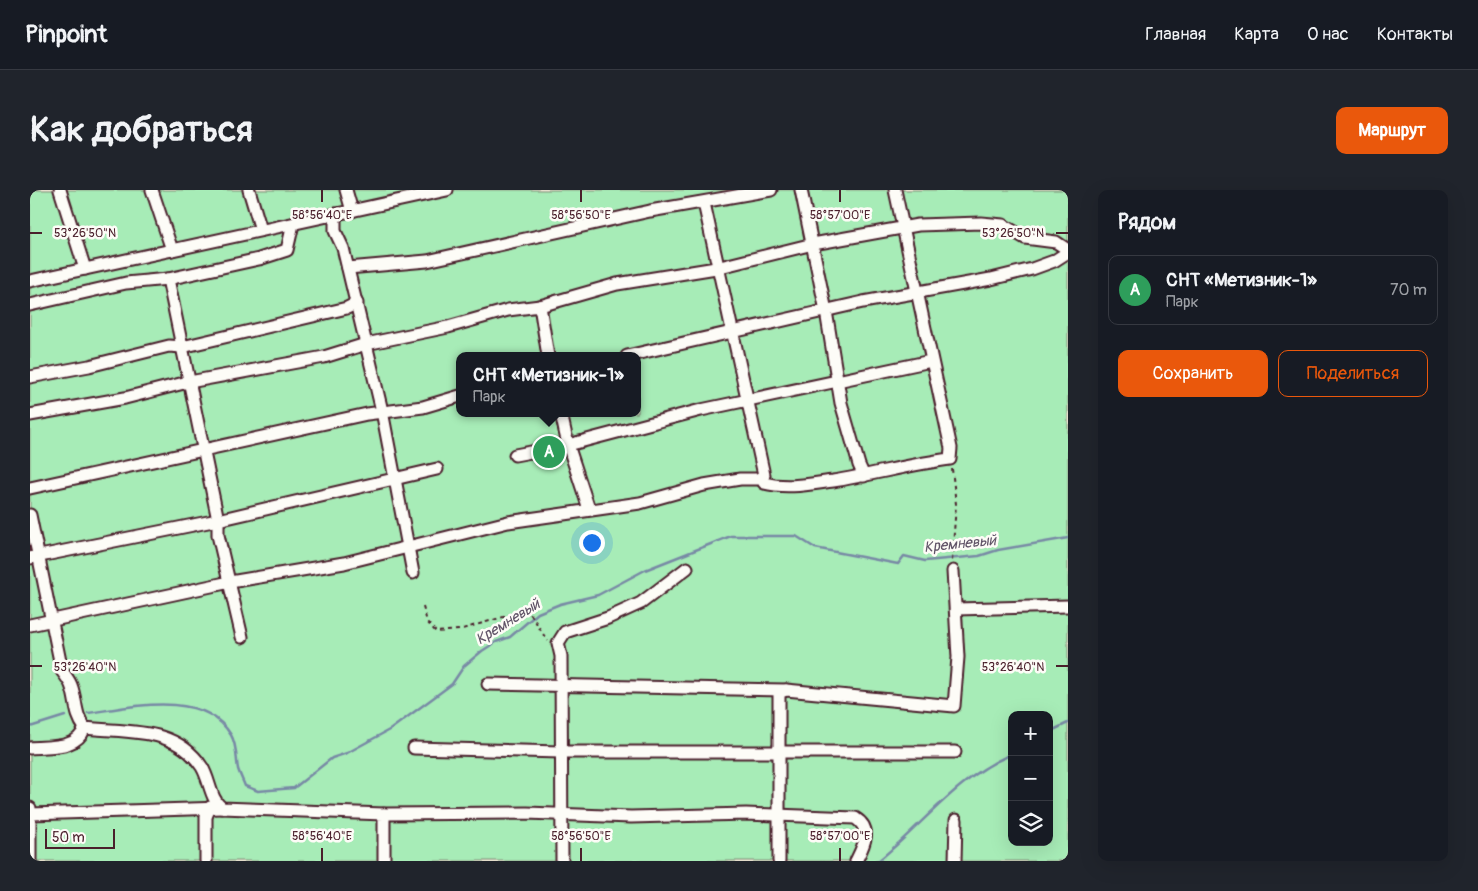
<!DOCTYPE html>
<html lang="ru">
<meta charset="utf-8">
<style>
body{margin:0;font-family:Pangolin,sans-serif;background:#20242c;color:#f1f3f6}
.controls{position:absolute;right:15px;bottom:15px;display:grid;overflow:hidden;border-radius:10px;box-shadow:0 5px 20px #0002}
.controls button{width:45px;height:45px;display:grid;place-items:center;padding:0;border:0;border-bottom:1px solid #363941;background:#171b24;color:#f1f3f6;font:25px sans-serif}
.scale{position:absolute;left:15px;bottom:12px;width:70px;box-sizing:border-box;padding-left:5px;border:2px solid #4a1f2b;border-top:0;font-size:14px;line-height:18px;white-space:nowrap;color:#4a1f2b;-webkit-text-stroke:4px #fdfcf7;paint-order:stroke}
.you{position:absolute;left:561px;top:352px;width:18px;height:18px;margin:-12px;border:4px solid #fff;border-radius:50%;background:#1a73e8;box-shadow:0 0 0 8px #1a73e833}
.badge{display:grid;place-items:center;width:32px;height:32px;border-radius:50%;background:#ea580c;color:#fff;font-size:16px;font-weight:700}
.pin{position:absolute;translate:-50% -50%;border:2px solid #fff;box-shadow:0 1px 5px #0006}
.popup{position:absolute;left:426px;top:162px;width:185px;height:65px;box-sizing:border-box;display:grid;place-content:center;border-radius:10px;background:#171b24;filter:drop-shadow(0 1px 4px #0005);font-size:16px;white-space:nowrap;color:#9ea1a6}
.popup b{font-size:19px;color:#f1f3f6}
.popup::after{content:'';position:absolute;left:50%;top:100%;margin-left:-10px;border:10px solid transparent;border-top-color:#171b24}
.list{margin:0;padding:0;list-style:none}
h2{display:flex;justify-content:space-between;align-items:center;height:65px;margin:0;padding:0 20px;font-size:21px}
h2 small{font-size:16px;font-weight:400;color:#9ea1a6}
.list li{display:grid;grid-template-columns:32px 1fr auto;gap:15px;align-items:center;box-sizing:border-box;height:70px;margin:0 10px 10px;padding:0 10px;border:1px solid #363941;border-radius:10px}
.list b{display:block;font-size:19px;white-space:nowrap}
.list p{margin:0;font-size:16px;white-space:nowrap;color:#9ea1a6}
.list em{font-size:16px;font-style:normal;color:#9ea1a6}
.actions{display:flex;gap:10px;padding:15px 20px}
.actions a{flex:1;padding:11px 0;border:1px solid #ea580c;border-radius:10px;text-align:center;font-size:18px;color:#ea580c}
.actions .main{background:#ea580c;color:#fff}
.icon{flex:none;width:28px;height:28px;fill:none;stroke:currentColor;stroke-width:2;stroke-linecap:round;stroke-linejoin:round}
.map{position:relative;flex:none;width:1038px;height:671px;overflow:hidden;border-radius:10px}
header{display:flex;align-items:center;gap:30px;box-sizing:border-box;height:70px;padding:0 25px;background:#171b24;border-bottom:1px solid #363941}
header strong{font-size:24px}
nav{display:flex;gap:28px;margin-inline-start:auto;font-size:18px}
.intro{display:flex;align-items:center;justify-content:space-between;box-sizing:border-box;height:120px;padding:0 30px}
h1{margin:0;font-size:35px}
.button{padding:12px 22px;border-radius:10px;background:#ea580c;color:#fff;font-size:18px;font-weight:700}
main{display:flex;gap:30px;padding:0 30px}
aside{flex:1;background:#171b24;border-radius:10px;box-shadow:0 5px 20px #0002}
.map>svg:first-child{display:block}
</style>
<header>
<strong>Pinpoint</strong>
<nav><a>Главная</a><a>Карта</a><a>О нас</a><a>Контакты</a></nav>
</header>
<div class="intro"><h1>Как добраться</h1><a class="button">Маршрут</a></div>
<main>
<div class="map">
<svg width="1038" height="671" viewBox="0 0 1038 671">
<rect width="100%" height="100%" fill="#f0e7d5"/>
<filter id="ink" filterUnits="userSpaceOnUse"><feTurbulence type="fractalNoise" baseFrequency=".02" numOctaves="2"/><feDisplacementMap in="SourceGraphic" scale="10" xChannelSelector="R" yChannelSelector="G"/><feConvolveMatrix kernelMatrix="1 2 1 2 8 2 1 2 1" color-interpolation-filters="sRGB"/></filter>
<g filter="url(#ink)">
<!-- green -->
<path fill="#a7ecb7" stroke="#788671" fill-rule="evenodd" d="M 0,0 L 1038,0 L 1038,671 L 0,671 ZM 430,166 L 608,166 L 608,223 L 430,223 ZM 982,525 L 1019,525 L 1019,652 L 982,652 Z"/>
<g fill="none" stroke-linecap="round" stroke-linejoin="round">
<!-- stream -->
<g stroke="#7889a5" stroke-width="2.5">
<path d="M 58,523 C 101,517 174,499 201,545 C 207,555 206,568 208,579 C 210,585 213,591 215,596 L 228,601 L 264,598 L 302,568 L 317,563 L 361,539 L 422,494 L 434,476 L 452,461 L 466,452 L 480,447 L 508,423 L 530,414 L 568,405 L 615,380 L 701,346 L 766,346 L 785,358 L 868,374 L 874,366 L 895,371 L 949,366 L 968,360 L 1038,348"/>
<polyline points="0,537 35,526"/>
<polyline points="1019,542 1038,533"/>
<path d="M 848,671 C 893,635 927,587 982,564"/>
</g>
<!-- minor casing -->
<g stroke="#4a1f2b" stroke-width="15">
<g id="minor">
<polyline points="30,0 55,79"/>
<polyline points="122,0 142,60"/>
<polyline points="219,0 231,40"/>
<polyline points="316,0 322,21"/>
<polyline points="771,0 796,121 811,213 829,275 834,286"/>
<polyline points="305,24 305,41 313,58 352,221 383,383"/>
<polyline points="318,78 397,71 620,21 741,0"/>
<polyline points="138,89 188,330 188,345 212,447"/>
<polyline points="0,91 417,0"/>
<polyline points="0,115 96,93 138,89 229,69 257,60 263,34"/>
<polyline points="510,116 518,166"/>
<polyline points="597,166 833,112 961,89 1002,79 1024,71 1038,62"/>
<polyline points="0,187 59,176 139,156 152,157 317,118 327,113"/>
<polyline points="531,223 538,255 559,319"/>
<polyline points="0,225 95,208 154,193 294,167 336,154 418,137 478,120 510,116 587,94 686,78 783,54 888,35 951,33 973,35 995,48 1026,52 1038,60"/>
<polyline points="485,265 538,255 671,220 901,171"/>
<path d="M 734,293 C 757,299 780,294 803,291 C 842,285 881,274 920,269 L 921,258 L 865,0"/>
<polyline points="0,298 337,224 393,217 430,206"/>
<path d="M 0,325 L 32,481 C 35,485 39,490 41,495 C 47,510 44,524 55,538 C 97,543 145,536 172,577 C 180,590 180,609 192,618 L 354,624 L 354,671"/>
<polyline points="0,368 188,330 407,279"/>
<polyline points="926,419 1038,416"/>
<polyline points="0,435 200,392 314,373 478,332 610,313 674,295 710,289 728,289 734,285 674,13"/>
<polyline points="458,494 756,500"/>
<path d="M 0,558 C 21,556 46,560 55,538"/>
<polyline points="384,558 531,562 925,562"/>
<polyline points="0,618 0,671"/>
<polyline points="0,624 192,618"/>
<path d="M 354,624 L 497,623 L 601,627 L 716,624 L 825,628 C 843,639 834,655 826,671"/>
<polyline points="176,671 176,627 180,617"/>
<polyline points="532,671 531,466 528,453 535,442 578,428 611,413 657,378"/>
<polyline points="749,671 749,503 756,500 924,516 928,467 923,381"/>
<polyline points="925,671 926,630"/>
</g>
</g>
<!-- path -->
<g stroke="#4a1f2b" stroke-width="2" stroke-dasharray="4 4" stroke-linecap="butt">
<polyline points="922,279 926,314 922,371"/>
<path d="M 393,417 L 397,432 L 406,442 L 429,440 L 497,420 C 506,430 510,441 518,451"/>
</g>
<!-- minor -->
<use href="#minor" stroke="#fdfcf7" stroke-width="11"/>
</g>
</g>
<!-- ticks -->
<path fill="none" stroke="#4a1f2b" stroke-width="2" d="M 292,0 L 292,12M 551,0 L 551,12M 810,0 L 810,12M 0,43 L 12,43M 1026,43 L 1038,43M 0,476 L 12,476M 1026,476 L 1038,476M 292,658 L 292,671M 551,658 L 551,671M 810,658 L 810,671"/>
<g text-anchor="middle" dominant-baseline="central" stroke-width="5" stroke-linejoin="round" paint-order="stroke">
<!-- water labels -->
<g font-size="15" font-style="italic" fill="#615468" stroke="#fdfcf7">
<text transform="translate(930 354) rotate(-6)">Кремневый</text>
<text transform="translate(478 432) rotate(-32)">Кремневый</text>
</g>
</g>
<g font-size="12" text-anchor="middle" fill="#4a1f2b" stroke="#fdfcf7" stroke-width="5" stroke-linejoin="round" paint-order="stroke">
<text x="292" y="29">58°56'40"E</text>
<text x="551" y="29">58°56'50"E</text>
<text x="810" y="29">58°57'00"E</text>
<text x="55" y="47">53°26'50"N</text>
<text x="983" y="47">53°26'50"N</text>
<text x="55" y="481">53°26'40"N</text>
<text x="983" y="481">53°26'40"N</text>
<text x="292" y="650">58°56'40"E</text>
<text x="551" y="650">58°56'50"E</text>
<text x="810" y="650">58°57'00"E</text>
</g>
</svg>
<div class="controls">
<button>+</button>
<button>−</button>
<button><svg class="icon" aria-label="layers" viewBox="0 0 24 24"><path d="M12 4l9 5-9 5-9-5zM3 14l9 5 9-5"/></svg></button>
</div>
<div class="scale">50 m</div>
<div class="you"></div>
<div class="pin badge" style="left:519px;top:262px;background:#2e9e5b">A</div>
<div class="popup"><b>СНТ «Метизник-1»</b>Парк</div>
</div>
<aside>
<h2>Рядом<small></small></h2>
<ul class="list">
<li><span class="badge" style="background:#2e9e5b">A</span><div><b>СНТ «Метизник-1»</b><p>Парк</p></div><em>70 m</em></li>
</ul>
<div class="actions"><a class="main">Сохранить</a><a>Поделиться</a></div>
</aside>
</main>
